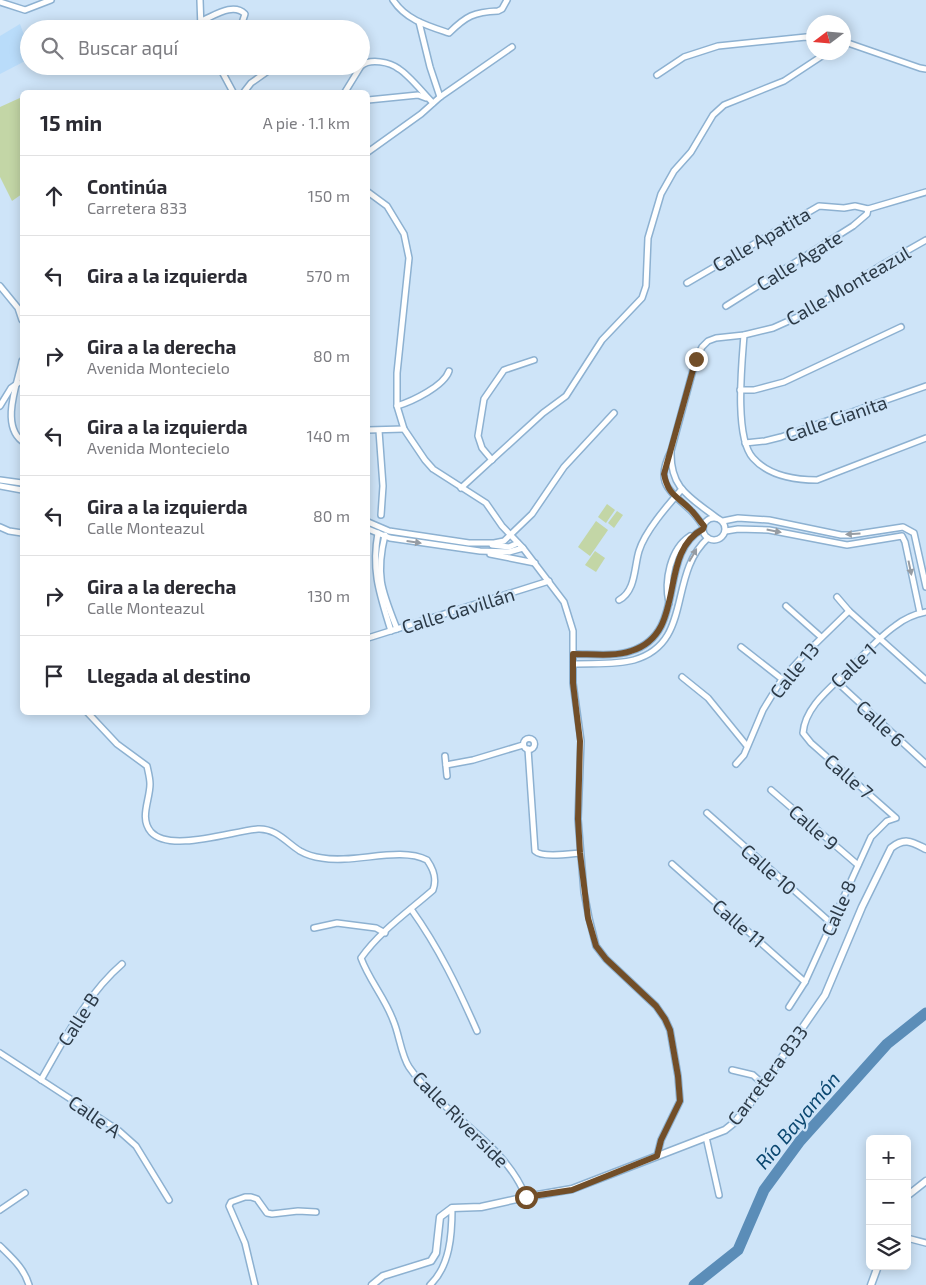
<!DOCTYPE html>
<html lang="es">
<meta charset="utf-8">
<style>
body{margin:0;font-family:"Exo 2",sans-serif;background:#f2f2f3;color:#2b2b33}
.controls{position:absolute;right:15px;bottom:15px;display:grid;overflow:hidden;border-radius:8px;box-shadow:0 2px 12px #0003}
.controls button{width:45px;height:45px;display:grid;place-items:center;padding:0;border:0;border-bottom:1px solid #e1e1e2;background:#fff;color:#2b2b33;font:25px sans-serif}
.compass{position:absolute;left:806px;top:15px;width:45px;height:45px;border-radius:50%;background:#fff;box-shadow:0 2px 12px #0003;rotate:254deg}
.stop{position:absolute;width:15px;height:15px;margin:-11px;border:4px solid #724e28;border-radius:50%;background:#fff}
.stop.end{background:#724e28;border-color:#fff;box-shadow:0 1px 5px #0008}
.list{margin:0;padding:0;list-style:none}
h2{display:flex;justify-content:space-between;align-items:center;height:65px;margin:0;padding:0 20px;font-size:21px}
h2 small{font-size:16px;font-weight:400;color:#7c7c81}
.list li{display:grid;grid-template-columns:32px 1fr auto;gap:15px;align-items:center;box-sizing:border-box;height:80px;padding:0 20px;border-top:1px solid #e1e1e2}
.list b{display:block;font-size:19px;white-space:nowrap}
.list p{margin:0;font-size:16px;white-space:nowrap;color:#7c7c81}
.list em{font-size:16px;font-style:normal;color:#7c7c81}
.icon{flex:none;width:28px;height:28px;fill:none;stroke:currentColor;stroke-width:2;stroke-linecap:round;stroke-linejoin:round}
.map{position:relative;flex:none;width:926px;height:1285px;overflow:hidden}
.search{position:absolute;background:#fff;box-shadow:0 2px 12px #0003;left:20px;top:20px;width:350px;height:55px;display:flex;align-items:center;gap:12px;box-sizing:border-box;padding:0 18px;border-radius:28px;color:#7c7c81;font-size:19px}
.panel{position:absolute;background:#fff;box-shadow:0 2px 12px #0003;left:20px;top:90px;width:350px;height:625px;border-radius:8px}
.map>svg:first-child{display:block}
</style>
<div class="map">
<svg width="926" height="1285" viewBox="0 0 926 1285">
<rect width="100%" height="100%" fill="#cee4f8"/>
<!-- built -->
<polygon fill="#b9dcfa" points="20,24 29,48 29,59 0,74 0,36"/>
<!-- green -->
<g fill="#c3d6a6">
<polygon points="22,97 22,194 12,201 0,177 0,107"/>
<polygon points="607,504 615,510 606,523 598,517"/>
<polygon points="617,511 623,515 614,528 608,523"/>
<polygon points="596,521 608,530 590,556 578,547"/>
<polygon points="595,551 605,558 596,572 585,565"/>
</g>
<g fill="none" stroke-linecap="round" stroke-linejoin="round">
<!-- river -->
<polyline stroke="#5b8db8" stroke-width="11" points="694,1285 738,1250 764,1190 800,1141 887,1044 926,1013"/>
<!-- minor casing -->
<g stroke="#8db1d1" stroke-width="8">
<g id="minor">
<polyline points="200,0 201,29"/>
<path d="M 393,0 C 406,20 428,26 449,33 C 466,16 474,12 498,11 L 502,9 L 507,0"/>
<polyline points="0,2 25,10 51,0"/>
<path d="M 201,21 C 214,16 233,2 245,14 L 240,29"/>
<polyline points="419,22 430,67 440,97"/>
<polyline points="844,43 845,42 920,68 926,69"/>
<polyline points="219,66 233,92"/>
<path d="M 361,66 C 370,58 390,62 399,69 C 410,76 423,93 433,103"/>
<polyline points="657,75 684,57 718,46 806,37 814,38"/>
<polyline points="244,92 251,83 275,66"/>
<polyline points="345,92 361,66"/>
<polyline points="368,100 418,95 426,98"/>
<polyline points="368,152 421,114 440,97 512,47"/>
<polyline points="368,192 387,206 404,234 409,258 397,373 397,406 404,429 425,460 433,469 486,503 502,526 523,548 564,602 573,631 573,683 581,741 578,819 584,892 589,918 596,946 606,959 656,1006 665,1019 670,1030 678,1076 680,1101 661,1140 657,1156"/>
<polyline points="687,283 819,206 844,208 855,206 868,209 926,192"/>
<polyline points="0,286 18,308 22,320"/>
<polyline points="726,306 853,226 867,214 868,209"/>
<path d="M 744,335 C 742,362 734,437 753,458 C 769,476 794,480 817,480 L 926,438"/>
<path d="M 22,361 C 18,382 0,424 22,441"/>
<polyline points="740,390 754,390 784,382 901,327"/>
<polyline points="0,406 11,388 18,383"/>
<path d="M 397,406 C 413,401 444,386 449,371"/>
<polyline points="368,430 404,429"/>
<polyline points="379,431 383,486 381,515"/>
<polyline points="745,443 765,441 781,437 926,386"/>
<polyline points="671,451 696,359 702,347 708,341 716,338 744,335 773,328 802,315 882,265 926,240"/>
<polyline points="492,460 482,448 478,436 484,399 504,370 534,360"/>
<polyline points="0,480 22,483"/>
<polyline points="0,486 22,490"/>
<polyline points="461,488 543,413 566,396 602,340 642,298 646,286 648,238 661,194 674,171 691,152 713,115 724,105 784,81 828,52"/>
<circle cx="714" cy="529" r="11"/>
<polyline points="723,521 738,518 769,520 841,535 851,535 903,527 914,533 926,587"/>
<polyline points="368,522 389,531 469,543 494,543 504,541 532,514 564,467 614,413"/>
<path d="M 703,526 C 699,520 694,513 688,508 C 666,488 656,481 671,451 C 670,489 690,497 717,518"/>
<polyline points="0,527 9,531 22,533"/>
<polyline points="368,529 390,538 480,551 509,552 523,548"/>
<polyline points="726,531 738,529 769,530 847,545 902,536 905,542 920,613"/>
<path d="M 378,533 C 371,571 380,595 391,631"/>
<path d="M 385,535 C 375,576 382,591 397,629"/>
<polyline points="492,545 509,547 518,543"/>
<polyline points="490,554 535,563"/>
<polyline points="837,597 849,611 926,680"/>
<path d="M 619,600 C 636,591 634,567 639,551 C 645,531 668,505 682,489"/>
<path d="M 669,603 C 664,581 670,549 690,536"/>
<polyline points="786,606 821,637"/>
<polyline points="368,638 549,581"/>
<polyline points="741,647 782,679"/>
<path d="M 573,654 C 591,654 614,657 631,651 C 689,633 656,554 703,529"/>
<path d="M 573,664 C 593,663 616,665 634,660 C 694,643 667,575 708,538"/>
<polyline points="682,677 708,698 747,746"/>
<polyline points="837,682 926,764"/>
<path d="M 87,712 L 117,744 L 147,766 C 148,771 150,778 150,784 C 150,800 139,818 151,832 C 170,853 232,831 258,829 C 276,828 287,843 300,851 C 307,855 314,857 322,858 C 354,864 400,846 427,860 C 434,870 437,879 433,890 C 409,911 379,932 361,958 C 369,980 385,998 393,1020 C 399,1033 401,1055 409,1067 C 442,1115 504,1141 526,1197"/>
<circle cx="529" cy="744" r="5.5"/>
<path d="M 528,749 L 535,851 C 542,858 569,854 580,853"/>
<polyline points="445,756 447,776"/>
<polyline points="736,764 744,755 763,710 782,679 805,654 849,611"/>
<polyline points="446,765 473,760 523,745"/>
<polyline points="771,790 858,865"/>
<polyline points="707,813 831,923"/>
<polyline points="672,864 805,982"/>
<path d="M 411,909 C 439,948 458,988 477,1031"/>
<polyline points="314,928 337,923 376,928 385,933"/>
<path d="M 789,1007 L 805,982 L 871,837 L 887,821 L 896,818 L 811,743 L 803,733 C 805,706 832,687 850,669 C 864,654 878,638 895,626 C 904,619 915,614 926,612"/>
<polyline points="0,1053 118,1130 136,1146 169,1200"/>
<polyline points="732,1070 753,1075 763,1084"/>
<path d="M 41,1080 C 64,1040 87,994 122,964"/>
<polyline points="706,1137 719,1195"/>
<polyline points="0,1210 25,1193"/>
<polyline points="907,1238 926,1243"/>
<path d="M 0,1246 C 12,1258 24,1268 29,1285"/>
<polyline points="255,1285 245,1243 229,1206 231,1202 245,1197 251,1197 257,1199 267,1213 272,1214 298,1211 316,1212"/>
<path d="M 430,1285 C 450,1266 452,1235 452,1208"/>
</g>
</g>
<!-- tertiary casing -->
<g stroke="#8db1d1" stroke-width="9">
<g id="tertiary">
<polyline points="907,1196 926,1181"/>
<path d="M 372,1285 L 383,1276 L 431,1261 L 436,1253 L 440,1217 L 452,1208 L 481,1207 L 526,1197 L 572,1189 L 725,1130 L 735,1122 L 749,1105 L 825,995 L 862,907 L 891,848 C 905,837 912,842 926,849"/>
<polyline points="871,1285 878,1266"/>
</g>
</g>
<!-- minor -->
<use href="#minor" stroke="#fff" stroke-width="5"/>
<!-- tertiary -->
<use href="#tertiary" stroke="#fff" stroke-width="6"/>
</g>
<!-- one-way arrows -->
<defs><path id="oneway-solid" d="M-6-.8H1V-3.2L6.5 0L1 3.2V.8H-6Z" transform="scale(1.25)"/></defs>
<g fill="#969ca3">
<use href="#oneway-solid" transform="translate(774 531) rotate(11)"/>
<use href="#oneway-solid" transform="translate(853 534) rotate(177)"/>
<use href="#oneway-solid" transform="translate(414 542) rotate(8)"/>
<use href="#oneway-solid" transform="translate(693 555) rotate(-60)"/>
<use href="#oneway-solid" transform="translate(910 568) rotate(78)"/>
</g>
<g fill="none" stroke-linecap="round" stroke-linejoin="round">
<!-- route -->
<path stroke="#724e28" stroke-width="6" d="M 526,1197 L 572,1190 L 657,1156 L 661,1140 L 680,1101 L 678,1076 L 670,1030 L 665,1019 L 656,1006 L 606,959 L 596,946 L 588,918 L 580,853 L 578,819 L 580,741 L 573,683 L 573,654 C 591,654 614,657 631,651 C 689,633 656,554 703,529 L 704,526 C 699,520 695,514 690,509 C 677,496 668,495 664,474 L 696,359"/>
</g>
<g text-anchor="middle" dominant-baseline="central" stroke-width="4.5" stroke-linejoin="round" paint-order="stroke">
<!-- street labels -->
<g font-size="19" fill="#2c3a47" stroke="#cee4f8">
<text transform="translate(761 239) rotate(-30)">Calle Apatita</text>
<text transform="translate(799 260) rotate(-32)">Calle Agate</text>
<text transform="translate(848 285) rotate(-30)">Calle Monteazul</text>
<text transform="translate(836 418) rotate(-19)">Calle Cianita</text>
<text transform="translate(458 610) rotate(-17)">Calle Gavillán</text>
<text transform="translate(853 665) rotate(-44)">Calle 1</text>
<text transform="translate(794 670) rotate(-51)">Calle 13</text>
<text transform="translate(881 723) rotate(43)">Calle 6</text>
<text transform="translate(849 776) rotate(41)">Calle 7</text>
<text transform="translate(814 827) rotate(41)">Calle 9</text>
<text transform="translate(769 869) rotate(41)">Calle 10</text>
<text transform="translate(838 908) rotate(-66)">Calle 8</text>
<text transform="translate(739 923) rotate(41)">Calle 11</text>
<text transform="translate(78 1019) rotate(-57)">Calle B</text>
<text transform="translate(767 1075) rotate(-53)">Carretera 833</text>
<text transform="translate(95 1116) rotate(35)">Calle A</text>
<text transform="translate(461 1119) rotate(45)">Calle Riverside</text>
</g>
<!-- water labels -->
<g font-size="20" font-style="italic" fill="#0a4770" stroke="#cee4f8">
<text transform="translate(797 1120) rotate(-50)">Río Bayamón</text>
</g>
</g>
</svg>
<div class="controls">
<button>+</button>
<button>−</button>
<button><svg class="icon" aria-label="layers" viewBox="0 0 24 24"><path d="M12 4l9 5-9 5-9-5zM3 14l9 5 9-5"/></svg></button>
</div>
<svg class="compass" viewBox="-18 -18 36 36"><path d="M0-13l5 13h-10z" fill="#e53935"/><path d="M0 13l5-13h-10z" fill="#7c7c81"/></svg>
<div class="stop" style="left:526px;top:1197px"></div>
<div class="stop end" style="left:696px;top:359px"></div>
<div class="search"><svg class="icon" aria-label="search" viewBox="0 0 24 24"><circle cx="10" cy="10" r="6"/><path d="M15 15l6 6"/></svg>Buscar aquí</div>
<section class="panel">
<h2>15 min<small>A pie · 1.1 km</small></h2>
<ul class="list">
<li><svg class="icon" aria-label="ahead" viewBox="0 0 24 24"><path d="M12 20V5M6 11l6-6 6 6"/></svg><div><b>Continúa</b><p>Carretera 833</p></div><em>150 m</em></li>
<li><svg class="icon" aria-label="left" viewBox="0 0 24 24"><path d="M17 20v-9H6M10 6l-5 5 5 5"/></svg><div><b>Gira a la izquierda</b></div><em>570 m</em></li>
<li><svg class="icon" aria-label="right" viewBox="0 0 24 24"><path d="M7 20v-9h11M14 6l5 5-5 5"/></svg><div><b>Gira a la derecha</b><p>Avenida Montecielo</p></div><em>80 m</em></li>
<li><svg class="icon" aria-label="left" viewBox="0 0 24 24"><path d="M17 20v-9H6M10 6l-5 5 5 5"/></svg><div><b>Gira a la izquierda</b><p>Avenida Montecielo</p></div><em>140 m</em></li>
<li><svg class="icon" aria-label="left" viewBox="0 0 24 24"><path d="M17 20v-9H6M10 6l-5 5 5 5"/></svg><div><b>Gira a la izquierda</b><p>Calle Monteazul</p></div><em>80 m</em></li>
<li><svg class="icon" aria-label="right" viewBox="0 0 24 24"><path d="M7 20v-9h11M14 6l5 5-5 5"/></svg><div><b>Gira a la derecha</b><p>Calle Monteazul</p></div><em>130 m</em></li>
<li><svg class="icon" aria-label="arrive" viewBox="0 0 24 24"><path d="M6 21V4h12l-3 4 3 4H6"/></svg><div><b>Llegada al destino</b></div></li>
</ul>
</section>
</div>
